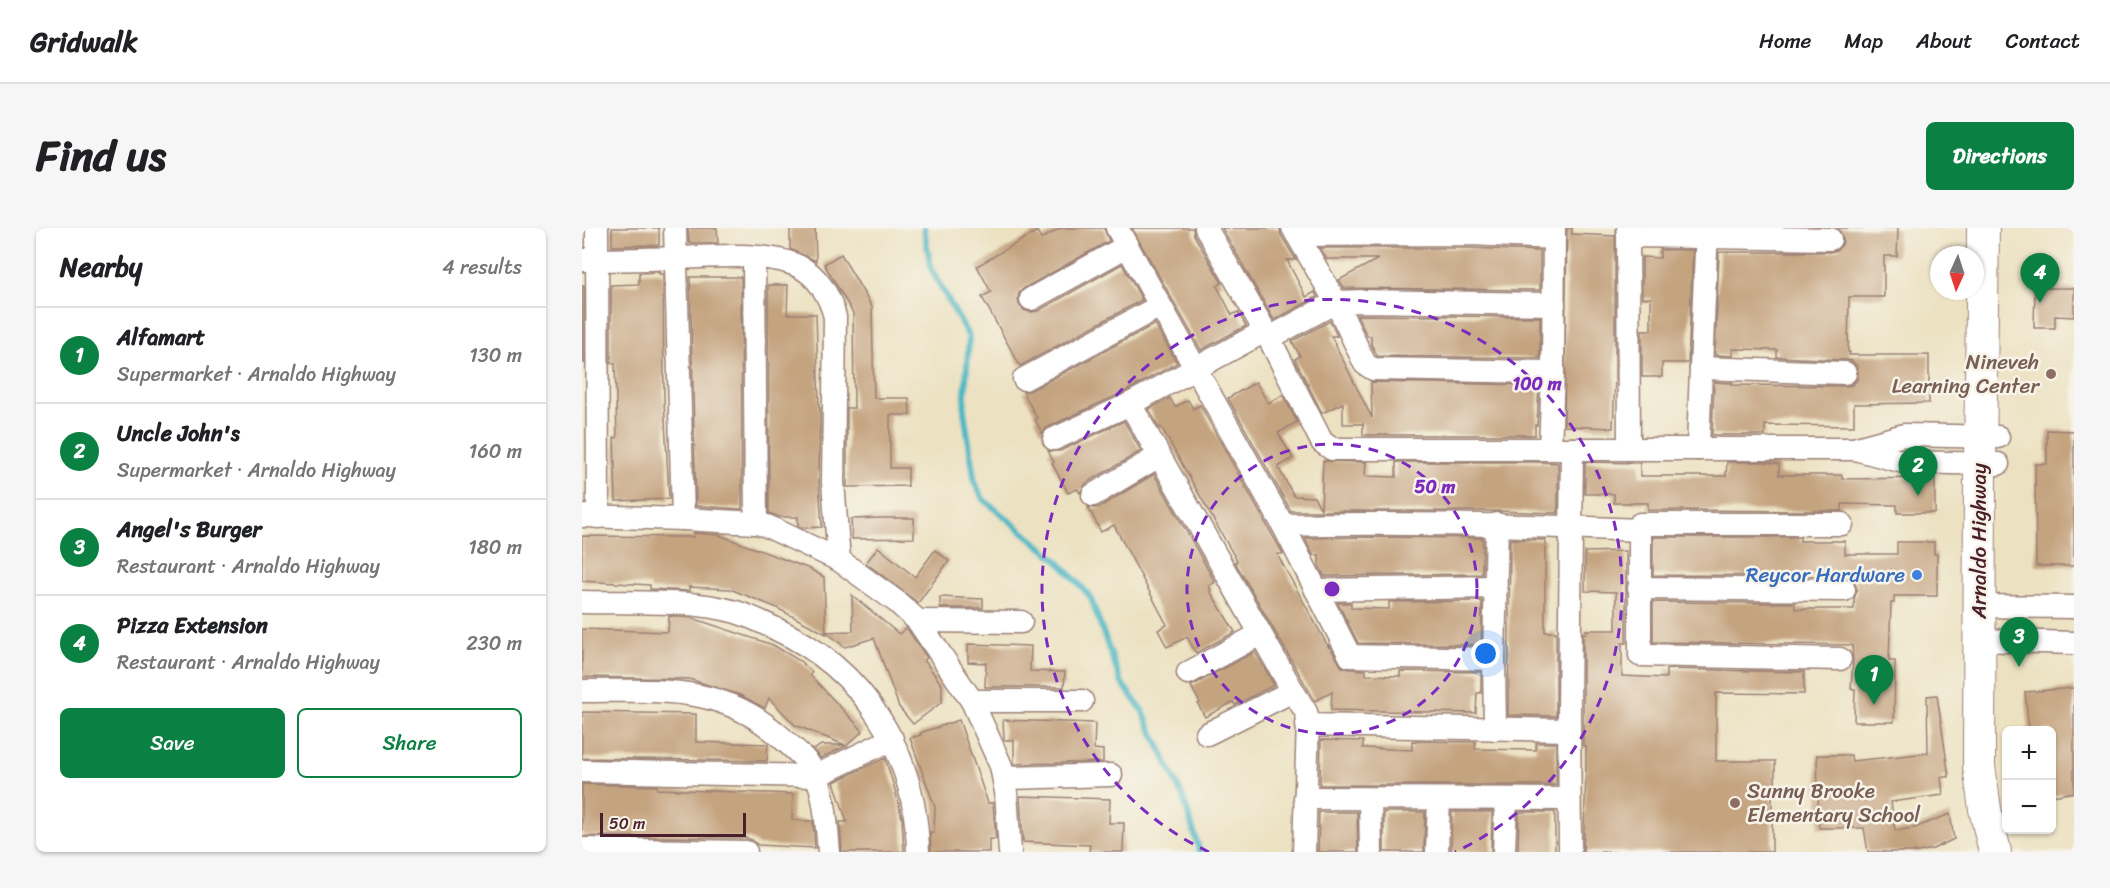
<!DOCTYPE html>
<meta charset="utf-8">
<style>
body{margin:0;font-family:Sriracha,sans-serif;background:#f6f6f6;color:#202124}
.controls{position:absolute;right:18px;bottom:18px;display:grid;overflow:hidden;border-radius:9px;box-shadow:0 2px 4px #0004}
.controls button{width:54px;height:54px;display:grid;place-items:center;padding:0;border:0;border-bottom:2px solid #e0e0e0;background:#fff;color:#202124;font:30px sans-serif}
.compass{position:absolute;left:1348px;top:18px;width:54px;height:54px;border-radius:50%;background:#fff;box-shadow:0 2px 4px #0004;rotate:183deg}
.scale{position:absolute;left:18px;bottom:15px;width:146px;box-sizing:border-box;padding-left:6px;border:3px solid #4a1f2b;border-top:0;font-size:16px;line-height:21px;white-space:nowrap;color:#4a1f2b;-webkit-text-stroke:4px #f7f3e8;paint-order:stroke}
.you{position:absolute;left:904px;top:426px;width:21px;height:21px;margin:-15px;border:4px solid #fff;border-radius:50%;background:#1a73e8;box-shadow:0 0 0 9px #1a73e833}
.badge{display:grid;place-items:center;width:39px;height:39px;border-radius:50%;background:#0b8043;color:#fff;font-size:20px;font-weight:700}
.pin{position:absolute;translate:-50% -50px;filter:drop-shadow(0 2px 3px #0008)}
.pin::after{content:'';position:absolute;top:32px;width:21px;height:18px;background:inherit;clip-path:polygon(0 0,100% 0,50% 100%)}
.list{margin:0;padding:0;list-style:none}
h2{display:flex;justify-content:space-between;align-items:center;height:78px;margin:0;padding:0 24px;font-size:26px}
h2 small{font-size:20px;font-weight:400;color:#757577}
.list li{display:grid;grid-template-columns:39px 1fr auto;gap:18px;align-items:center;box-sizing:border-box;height:96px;padding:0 24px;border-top:2px solid #e0e0e0}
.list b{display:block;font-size:22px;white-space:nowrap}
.list p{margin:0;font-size:20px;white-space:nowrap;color:#757577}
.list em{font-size:20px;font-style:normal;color:#757577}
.actions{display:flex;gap:12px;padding:18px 24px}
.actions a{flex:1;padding:14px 0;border:2px solid #0b8043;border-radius:9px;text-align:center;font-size:21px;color:#0b8043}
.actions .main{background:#0b8043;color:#fff}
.map{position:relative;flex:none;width:1492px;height:624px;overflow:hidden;border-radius:9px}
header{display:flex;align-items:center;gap:36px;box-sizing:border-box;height:84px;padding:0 30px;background:#fff;border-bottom:2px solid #e0e0e0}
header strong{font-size:28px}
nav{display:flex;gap:33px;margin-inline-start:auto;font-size:21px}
.intro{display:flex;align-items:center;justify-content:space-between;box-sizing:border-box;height:144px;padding:0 36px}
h1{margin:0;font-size:42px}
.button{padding:15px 27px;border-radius:9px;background:#0b8043;color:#fff;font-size:21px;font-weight:700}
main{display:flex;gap:36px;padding:0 36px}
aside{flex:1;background:#fff;border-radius:9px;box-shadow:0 2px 4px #0004}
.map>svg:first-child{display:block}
</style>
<header>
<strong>Gridwalk</strong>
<nav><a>Home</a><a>Map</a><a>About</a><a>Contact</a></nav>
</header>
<div class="intro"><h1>Find us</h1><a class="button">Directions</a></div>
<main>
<aside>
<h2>Nearby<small>4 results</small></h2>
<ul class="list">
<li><span class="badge">1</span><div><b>Alfamart</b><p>Supermarket · Arnaldo Highway</p></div><em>130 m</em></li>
<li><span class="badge">2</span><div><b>Uncle John's</b><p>Supermarket · Arnaldo Highway</p></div><em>160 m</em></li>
<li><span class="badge">3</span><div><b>Angel's Burger</b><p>Restaurant · Arnaldo Highway</p></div><em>180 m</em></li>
<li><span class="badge">4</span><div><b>Pizza Extension</b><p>Restaurant · Arnaldo Highway</p></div><em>230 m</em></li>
</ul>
<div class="actions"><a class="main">Save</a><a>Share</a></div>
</aside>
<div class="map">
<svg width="1492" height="624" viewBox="0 0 1492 624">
<rect width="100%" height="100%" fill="#f7f3e8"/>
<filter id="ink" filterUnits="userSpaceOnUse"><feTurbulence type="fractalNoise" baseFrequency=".0167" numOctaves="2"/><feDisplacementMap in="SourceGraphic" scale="12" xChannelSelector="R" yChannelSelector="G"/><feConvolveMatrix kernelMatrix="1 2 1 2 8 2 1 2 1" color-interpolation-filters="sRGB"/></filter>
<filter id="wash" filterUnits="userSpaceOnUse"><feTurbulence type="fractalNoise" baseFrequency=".008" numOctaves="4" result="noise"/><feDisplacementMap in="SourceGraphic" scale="24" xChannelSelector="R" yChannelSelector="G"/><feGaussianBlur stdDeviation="1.35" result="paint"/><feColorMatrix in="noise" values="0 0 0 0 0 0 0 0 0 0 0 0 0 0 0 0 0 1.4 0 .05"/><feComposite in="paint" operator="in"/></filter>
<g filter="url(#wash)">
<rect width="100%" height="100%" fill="#ece2c2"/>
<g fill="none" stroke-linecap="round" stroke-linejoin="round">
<!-- stream -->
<polyline stroke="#48b6c3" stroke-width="6" points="342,0 349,41 387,109 382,183 393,255 401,271 475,332 508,368 539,454 560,482 601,569 618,624"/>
</g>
<g id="blocks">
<!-- building -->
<g fill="#c4a37f">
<polygon points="30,0 77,0 77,17 30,18"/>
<polygon points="106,0 135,0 136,15 107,15"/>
<polygon points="208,0 233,0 234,33 208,21"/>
<polygon points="479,0 522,0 527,13 442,60 437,65 436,70 437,77 442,82 448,84 456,83 540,36 560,72 438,138 400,69 409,64 395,38 455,3 459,11"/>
<polygon points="550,0 611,0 612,7 640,55 635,58 650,87 656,84 664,98 619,122"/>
<polygon points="640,0 698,0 699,7 714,32 705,32 724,69 733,64 735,69 692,92"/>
<polygon points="985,0 990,0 990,6 1033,8 1033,149 1031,200 982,198"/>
<polygon points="1256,0 1316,0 1315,28 1302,28 1302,69 1267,69 1266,124 1268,124 1267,127 1347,127 1347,175 1272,176 1272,198 1183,197 1183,207 1130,207 1132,154 1150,155 1150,157 1263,158 1270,157 1275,152 1276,145 1275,138 1270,133 1263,132 1195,129 1195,122 1151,121 1151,128 1133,127 1137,24 1248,24 1255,22 1260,17 1261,11"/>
<polygon points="738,20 888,20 958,23 958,62 762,60 757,52 796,31 745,31"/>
<polygon points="1078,22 1111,22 1106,135 1080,135 1080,149 1060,149 1060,102 1069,102 1069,70 1060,70 1060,29 1078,30"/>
<polygon points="259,26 290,79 292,170 327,170 328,187 308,187 308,240 326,240 326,258 265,259 265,180 272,180 271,85 242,36"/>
<polygon points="77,44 77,46 81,46 82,171 87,271 34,273 32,210 35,210 33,135 29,135 29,57 57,56 57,45"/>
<polygon points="108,49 159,49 160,281 114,278"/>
<polygon points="186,57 206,57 205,86 234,86 237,180 238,180 237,254 240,299 220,300 216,298 216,289 198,289 187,285"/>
<rect x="0" y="58" width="2" height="77"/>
<polygon points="1453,60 1492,60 1492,89 1473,88 1473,100 1452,100"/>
<polygon points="775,87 958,89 958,130 795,128 789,116 789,108 785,108"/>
<polygon points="748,93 755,108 749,108 790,190 789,154 957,157 955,197 953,197 953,207 781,207 781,196 761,196 761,175 740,185 713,131 718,128 710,113"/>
<polygon points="573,96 595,135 542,164 466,199 460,205 453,191 455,190 441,164 448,163"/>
<polygon points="674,154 686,175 701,167 715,194 696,205 711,230 696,239 712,268 732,269 739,281 741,233 784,234 783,248 814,249 814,234 953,234 976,235 976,285 915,283 709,283 646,170"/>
<polygon points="588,170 593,179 606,172 611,181 618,177 701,326 695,326 747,420 747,417 760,439 768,441 784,442 784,447 818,448 818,443 899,444 899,465 895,465 894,485 749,482 750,464 733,473 653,334 655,333 579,199 577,200 567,181"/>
<polygon points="542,193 559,223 504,255 498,265 495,261 486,265 470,235 472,234 466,223 478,223"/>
<polygon points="1465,202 1492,203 1492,338 1454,338 1453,236 1465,236"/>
<polygon points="1003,234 1058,235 1058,248 1144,248 1145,234 1183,234 1197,236 1197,247 1260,247 1260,251 1353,250 1353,285 1315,285 1315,277 1260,276 1260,283 1066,282 1066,275 1032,275 1032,266 1003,266"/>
<polygon points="572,246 633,354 627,358 629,362 628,363 653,404 614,425 605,409 585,419 576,402 585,397 532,297 519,304 506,279 512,280 518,279"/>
<polygon points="300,290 332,290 332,310 270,311 269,291"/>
<polygon points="112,305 137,307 228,341 242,349 244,406 193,379 148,361 107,359 107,363 68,361 68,357 0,353 0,308 112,309"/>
<polygon points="790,309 901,310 900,346 742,348 737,337 737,327 731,327 723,310"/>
<polygon points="1071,309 1218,309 1218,313 1263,313 1263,326 1315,326 1315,314 1352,314 1352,326 1355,326 1355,368 1312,368 1312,375 1309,375 1307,433 1313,433 1312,494 1272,494 1273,461 1269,461 1271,432 1270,417 1071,414 1071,374 1213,375 1213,381 1272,381 1272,371 1275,362 1272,352 1262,348 1071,347"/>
<polygon points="928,311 963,312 963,404 974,404 974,488 926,487"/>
<polygon points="296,319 333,349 353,322 367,333 336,375 284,335"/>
<polygon points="1044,323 1044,415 1040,415 1040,448 1084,450 1084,441 1222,444 1222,466 1134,465 1134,533 1193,533 1193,565 1190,565 1190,624 1001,624 1004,550 1004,518 1001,518 1001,405 1004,405 1004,402 1034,402 1034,364 1003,363 1003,324"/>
<polygon points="270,367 317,406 324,400 326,402 345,430 342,432 360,457 360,474 331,496 317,479 292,410 263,419 244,404 271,403"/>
<polygon points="358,369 401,371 401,380 358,380"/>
<polygon points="900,373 899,417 776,415 756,375 769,375 769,380 807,381 807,374"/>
<polygon points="87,388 110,390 191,417 218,433 230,444 228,447 281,503 264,518 239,530 232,522 239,517 263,517 213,497 187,470 183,480 158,467 107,451 0,449 0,401 86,404"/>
<polygon points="386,416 449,418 448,443 483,444 482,459 403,459 404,435 386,434"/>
<polygon points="673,424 692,457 653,477 651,474 623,489 616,476 618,475 609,458"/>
<polygon points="1492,460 1492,564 1470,568 1470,502 1447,502 1443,464"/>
<polygon points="1355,467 1367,549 1359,549 1361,567 1309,574 1313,603 1332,600 1368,586 1372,611 1351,621 1336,624 1286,624 1282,600 1237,600 1235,527 1269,527 1270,533 1346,525 1345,468"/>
<polygon points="0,484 114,486 114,514 186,516 185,533 0,530"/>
<polygon points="377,492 406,575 411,575 414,611 407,611 407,624 349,624 348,604 352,605 353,579 328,510 339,507 338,505"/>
<polygon points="421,492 513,495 512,521 521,522 521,534 432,536 432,512 422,512"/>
<polygon points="739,512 781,513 781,520 830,522 830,513 894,514 893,521 954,522 954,515 974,515 974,557 738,557"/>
<polygon points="303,530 314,565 320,590 322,624 260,624 258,594 265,594 252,554"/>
<polygon points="0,556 75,558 75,561 211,566 210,592 231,593 233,620 176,617 170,612 164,610 0,608"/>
<polygon points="438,568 528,571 527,595 542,595 541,624 507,624 508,617 441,614"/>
<polygon points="737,584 775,584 776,624 736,624"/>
<polygon points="802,584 843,584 842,624 802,624"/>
<polygon points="870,584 910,584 909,624 869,624"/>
<polygon points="937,584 973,584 973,623 936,624"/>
</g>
</g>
</g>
<g filter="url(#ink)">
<use href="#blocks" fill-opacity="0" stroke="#9b8076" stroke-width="1.5"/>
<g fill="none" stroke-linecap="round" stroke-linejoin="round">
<!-- minor casing -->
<g stroke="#9b8076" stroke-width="25">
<g id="minor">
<polyline points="15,0 16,289"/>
<polyline points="93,0 101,291"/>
<polyline points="535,0 701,297 768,428 912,431"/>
<polyline points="624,0 687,110 740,214 750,221 1271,221 1322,207 1416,209"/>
<polyline points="711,0 754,74 783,136 791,141 971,144"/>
<polyline points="1046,0 1047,221"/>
<polyline points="1125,0 1119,140 1263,145"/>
<polyline points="715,7 888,6 972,10"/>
<polyline points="1046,8 1248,11"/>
<polyline points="172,30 174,295"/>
<path d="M 0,32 C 32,32 65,31 97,30 C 128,28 188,24 216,38 C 236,47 248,69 253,89 L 251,254 L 257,332"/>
<polyline points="449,71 545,18"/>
<polyline points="683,103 548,176 711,463"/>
<polyline points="687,110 754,74 780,73 972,76"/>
<polyline points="442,151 578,78"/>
<polyline points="472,211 548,176"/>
<polyline points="968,221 971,144 972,0"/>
<polyline points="1116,221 1119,140"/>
<polyline points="1273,221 1322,234 1416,236"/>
<polyline points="511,267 577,228"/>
<polyline points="0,288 101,291 174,295 185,298 257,332 315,374 336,393 390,473 419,538 424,564 428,624"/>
<path d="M 701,297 C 820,294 939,297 1058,302 L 1058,427 L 1258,431"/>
<polyline points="1058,302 1058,296 1260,296"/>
<polyline points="1057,360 1262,362"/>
<polyline points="734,362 913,359"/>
<path d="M 0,374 C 49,375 107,371 154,384 C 167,388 180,394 192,400 C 283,441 334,525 336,624"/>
<polyline points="1397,378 1492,379"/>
<polyline points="336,393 439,394"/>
<polyline points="1397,412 1492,415"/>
<polyline points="606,445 678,406"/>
<path d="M 0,463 C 76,463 139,455 200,510 C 212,521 226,532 234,547 C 243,566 245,602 247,624"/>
<polyline points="390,473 500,473"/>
<polyline points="725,497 987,502"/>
<polyline points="913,501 912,431 915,296"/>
<polyline points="625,506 711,463 724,484 726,492 722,624"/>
<polyline points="0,543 234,548 310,511"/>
<polyline points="423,550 529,547"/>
<polyline points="723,570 987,571"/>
<polyline points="788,571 789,624"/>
<polyline points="0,621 164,624"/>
<polyline points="855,624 857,571"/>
<polyline points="922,624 924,571"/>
<polyline points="988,624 987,477 990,221"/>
</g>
</g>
<!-- secondary casing -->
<g stroke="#9b8076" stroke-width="34">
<polyline id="secondary" points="1401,0 1398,235 1397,538 1403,581 1413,624"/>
</g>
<!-- minor -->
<use href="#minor" stroke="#fff" stroke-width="22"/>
<!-- secondary -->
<use href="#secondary" stroke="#fff" stroke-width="32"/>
</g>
</g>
<!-- distance rings -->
<g fill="none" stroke="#7b2cbf" stroke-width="3" stroke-dasharray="10 8">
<circle cx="750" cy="361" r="145"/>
<path d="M627 624A290 290 0 1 1 873 624"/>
</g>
<!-- markers -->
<g fill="#8d6e63" stroke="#f7f3e8" stroke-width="2">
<circle cx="1469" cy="146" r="6"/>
<circle cx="1153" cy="575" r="6"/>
</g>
<circle fill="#3f7fe0" stroke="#f7f3e8" stroke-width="2" cx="1335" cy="347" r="6"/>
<g text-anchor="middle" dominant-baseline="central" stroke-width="5" stroke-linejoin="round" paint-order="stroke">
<!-- education labels -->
<g font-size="21" fill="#785e54" stroke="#f7f3e8" text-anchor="end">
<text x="1457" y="134">Nineveh<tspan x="1457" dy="24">Learning Center</tspan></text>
<text x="1165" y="563" text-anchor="start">Sunny Brooke<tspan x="1165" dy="24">Elementary School</tspan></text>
</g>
<!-- street labels -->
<g font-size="21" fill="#4a1f2b" stroke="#f7f3e8">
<text transform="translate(1397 313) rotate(-90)">Arnaldo Highway</text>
</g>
<!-- shop labels -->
<g font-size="21" fill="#366cbe" stroke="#f7f3e8" text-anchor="end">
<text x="1323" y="347">Reycor Hardware</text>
</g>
</g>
<circle cx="750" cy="361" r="9" fill="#7b2cbf" stroke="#f7f3e8" stroke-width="3"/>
<g font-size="18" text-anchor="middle" font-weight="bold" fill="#7b2cbf" stroke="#f7f3e8" stroke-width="5" stroke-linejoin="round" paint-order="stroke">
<text x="955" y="162">100 m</text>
<text x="853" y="265">50 m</text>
</g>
</svg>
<div class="controls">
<button>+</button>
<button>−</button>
</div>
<svg class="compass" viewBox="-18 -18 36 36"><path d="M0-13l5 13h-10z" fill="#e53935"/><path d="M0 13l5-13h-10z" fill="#757577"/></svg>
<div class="scale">50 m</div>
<div class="you"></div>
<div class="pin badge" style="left:1292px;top:477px">1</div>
<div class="pin badge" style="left:1336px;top:268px">2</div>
<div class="pin badge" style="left:1437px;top:439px">3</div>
<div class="pin badge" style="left:1458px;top:75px">4</div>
</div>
</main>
